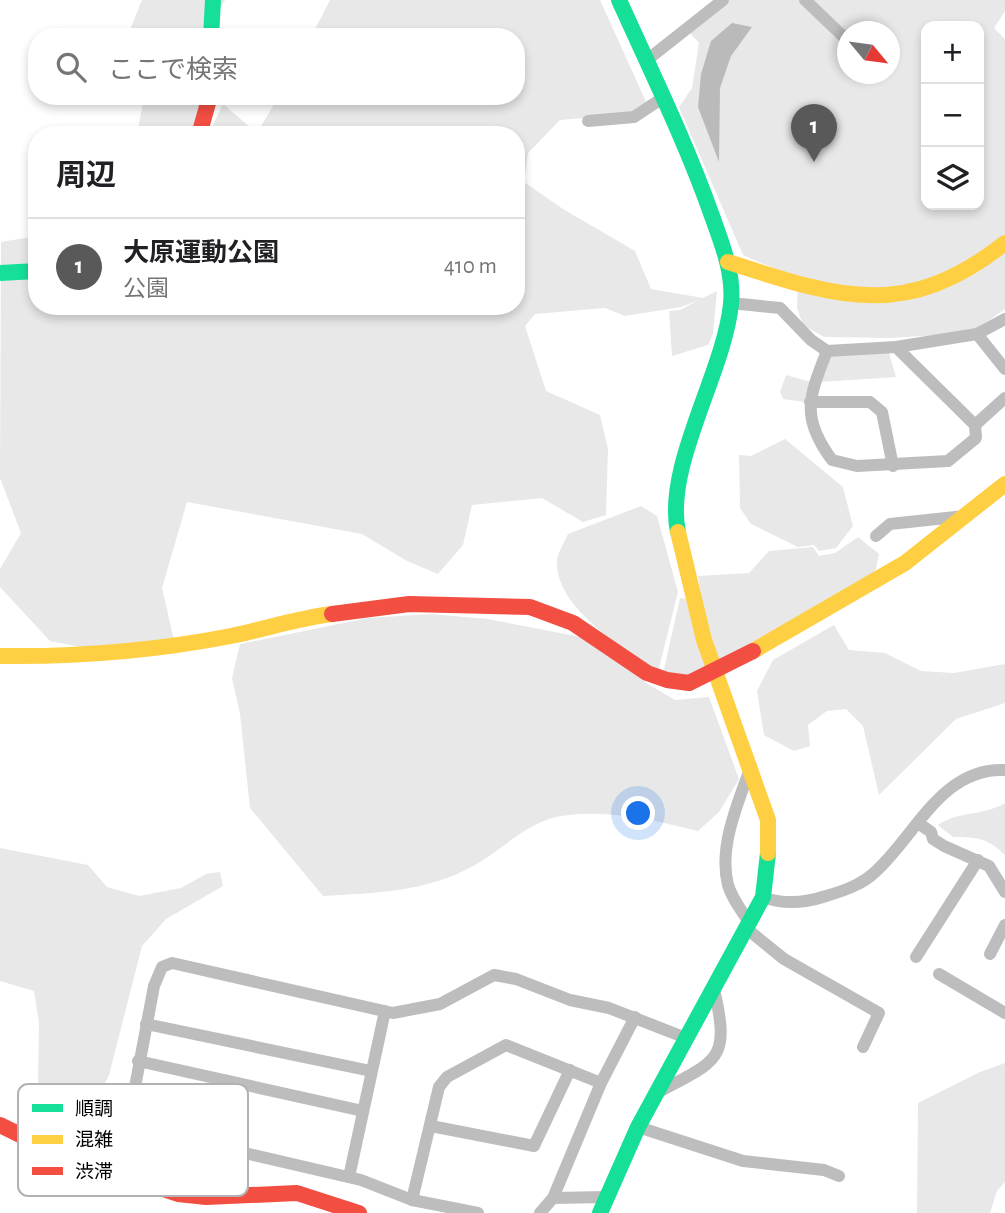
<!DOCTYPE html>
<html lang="ja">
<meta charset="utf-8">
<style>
body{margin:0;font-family:"Alegreya Sans","Noto Sans JP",sans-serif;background:#f6f6f6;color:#202124}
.controls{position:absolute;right:21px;top:21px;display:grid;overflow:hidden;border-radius:14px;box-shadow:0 4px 10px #0003}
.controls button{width:63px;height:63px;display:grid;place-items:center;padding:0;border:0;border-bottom:2px solid #e0e0e0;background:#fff;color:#202124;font:35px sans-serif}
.compass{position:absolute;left:837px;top:21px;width:63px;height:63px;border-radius:50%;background:#fff;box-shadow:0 4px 10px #0003;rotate:119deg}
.you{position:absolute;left:639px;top:814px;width:24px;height:24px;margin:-18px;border:5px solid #fff;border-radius:50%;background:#1a73e8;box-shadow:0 0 0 10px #1a73e833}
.badge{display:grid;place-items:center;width:46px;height:46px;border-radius:50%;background:#595959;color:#fff;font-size:23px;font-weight:700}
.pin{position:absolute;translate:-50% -58px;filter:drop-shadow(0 2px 4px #0008)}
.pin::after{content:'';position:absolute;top:37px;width:24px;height:21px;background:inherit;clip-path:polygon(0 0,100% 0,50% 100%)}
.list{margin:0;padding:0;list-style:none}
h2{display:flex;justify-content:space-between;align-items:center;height:91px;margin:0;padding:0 28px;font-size:30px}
h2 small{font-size:23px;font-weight:400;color:#757577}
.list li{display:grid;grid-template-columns:46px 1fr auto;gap:21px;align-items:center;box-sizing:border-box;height:98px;padding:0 28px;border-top:2px solid #e0e0e0}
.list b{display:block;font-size:26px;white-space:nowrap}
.list p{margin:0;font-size:23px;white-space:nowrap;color:#757577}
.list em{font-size:23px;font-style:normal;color:#757577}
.icon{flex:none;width:38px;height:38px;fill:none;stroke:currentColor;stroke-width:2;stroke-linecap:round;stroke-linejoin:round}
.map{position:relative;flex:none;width:1005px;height:1213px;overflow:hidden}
.search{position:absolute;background:#fff;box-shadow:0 4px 10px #0003;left:28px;top:28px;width:497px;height:77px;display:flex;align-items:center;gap:18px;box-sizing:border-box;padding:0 24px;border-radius:28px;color:#757577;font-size:26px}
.panel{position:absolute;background:#fff;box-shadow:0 4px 10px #0003;left:28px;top:126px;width:497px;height:189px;border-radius:28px}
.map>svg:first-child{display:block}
</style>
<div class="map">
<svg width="1005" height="1213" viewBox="0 0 1005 1213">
<rect width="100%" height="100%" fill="#fff"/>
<!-- green -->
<g fill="#e8e8e8" fill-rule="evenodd">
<polygon points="142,0 225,0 219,11 219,37 127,37"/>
<polygon points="330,0 600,0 647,104 631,114 560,120 528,153 524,182 563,209 635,251 651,289 703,298 717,291 713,334 708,345 672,356 669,311 680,310 699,300 681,307 625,316 605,308 535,314 525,326 546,391 600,415 608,449 606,515 583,522 542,498 472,505 463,545 438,574 407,561 362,534 187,502 162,588 174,640 91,649 50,641 0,587 0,569 21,533 0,478 1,242 37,236 37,306 516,306 516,135 208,135 223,104 257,133 279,96 516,96 516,37 311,37"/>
<path d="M 716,0 L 1005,0 L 1005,11 L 994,28 L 1005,39 L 1005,309 L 971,333 L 889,338 L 824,337 L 803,325 L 797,308 L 798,279 L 743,255 L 679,107 L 692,88 L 699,43 L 685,28 ZM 926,26 L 979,26 L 979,205 L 926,205 ZM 848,32 L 890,32 L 890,74 L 848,74 Z"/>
<polygon points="144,96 215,96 202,135 137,135"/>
<polygon points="888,350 896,377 820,382 831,353"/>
<polygon points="786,375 811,382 804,402 783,399 780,392"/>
<polygon points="785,439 843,487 853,526 836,548 819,551 814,545 798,547 751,524 740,508 739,455 751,456"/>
<path d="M 641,506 L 657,516 L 678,592 L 658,672 C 624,648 558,610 557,564 C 556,555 564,543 568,534 Z"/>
<polygon points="858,537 879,554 874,578 719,663 707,635 698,576 749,573 769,551 813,547 819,556 835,553"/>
<polygon points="680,598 689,599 707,668 686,678 663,674"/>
<path d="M 431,614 L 488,619 L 586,638 L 648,684 L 675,700 L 709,697 L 739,779 L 719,812 L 698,831 C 653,820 608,809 561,816 C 528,821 501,851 473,866 C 427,892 374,893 323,896 L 250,808 L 240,714 L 232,678 L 240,644 L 368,618 Z"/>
<polygon points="834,625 849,650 885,653 921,671 954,673 1005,664 1005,703 956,719 879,795 863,726 846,709 827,711 808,725 810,746 794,751 764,735 757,691 773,660"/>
<path d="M 1005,803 L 1005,855 C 987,838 977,837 953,837 L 938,825 C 961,810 980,817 1005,803 Z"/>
<polygon points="0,848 88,865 107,887 139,896 181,888 206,874 220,872 223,886 166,919 142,946 109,1075 96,1103 63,1109 38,1083 39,1023 34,991 0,981"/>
<polygon points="1005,1063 1005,1182 997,1191 990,1213 917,1213 918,1103 980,1072"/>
</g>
<!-- water -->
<polygon fill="#bababa" points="732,23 752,27 731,56 720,88 719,162 698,107 701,74 711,41"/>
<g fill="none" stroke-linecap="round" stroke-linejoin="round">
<!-- street -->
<g stroke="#bdbdbd" stroke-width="12">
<polyline points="805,0 848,41"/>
<polyline points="647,60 723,0"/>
<polyline points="588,121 634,117 661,99"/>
<polyline points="731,303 780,308 811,340 827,351 896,347 977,334 1005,319"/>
<polyline points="977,334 1005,369"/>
<path d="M 827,351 C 809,397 800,417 832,460 L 857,466 L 948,461 L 976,438 L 975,425 L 896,347"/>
<polyline points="810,402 870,402 882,412 893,466"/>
<polyline points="975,425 1005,398"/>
<polyline points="876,536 890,524 965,516"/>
<polyline points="918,823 931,832 933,839 944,846 989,866 1005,892"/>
<path d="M 763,897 C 784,905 805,903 826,896 C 843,891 861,885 874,873 C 915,837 941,767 1005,770"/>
<path d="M 750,924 C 742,911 732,899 728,885 C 718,846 739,801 751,766"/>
<polyline points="747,929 784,959 879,1013 863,1047"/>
<polyline points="990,954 1005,925"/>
<polyline points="916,957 978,860"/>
<polyline points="939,974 1005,1013"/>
<polyline points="146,1024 371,1071"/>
<polyline points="138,1061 363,1111"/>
<path d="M 657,1093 C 717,1060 731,1062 714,989"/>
<polyline points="431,1126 534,1146 570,1070"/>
<polyline points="638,1127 743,1161 824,1170 839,1176"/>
<polyline points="126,1135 249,1154 361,1180 412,1200 478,1213"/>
<polyline points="349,1177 385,1011"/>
<path d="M 238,1195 C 213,1165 156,1173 121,1154 L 120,1144 L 126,1135 L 154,986 L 162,967 L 172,963 L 393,1013 L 440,1004 L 494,975 L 516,979 L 570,1000 L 609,1008 L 686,1038"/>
<polyline points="553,1198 607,1197"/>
<polyline points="412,1200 439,1087 447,1077 506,1045 601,1083"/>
<polyline points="540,1213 553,1198 601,1083 635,1017"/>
</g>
<!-- fast -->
<g stroke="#16e098" stroke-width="16">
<path d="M 619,0 C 651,71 686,142 712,216 C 722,244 734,273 731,304 C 724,373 664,466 678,532"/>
<polyline points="211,37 213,0"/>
<polyline points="0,273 37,271"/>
<polyline points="600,1213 638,1127 763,897 768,853"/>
</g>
<!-- slow -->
<g stroke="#ffcf43" stroke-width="16">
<path d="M 728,262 C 839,298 906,321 1005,243"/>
<polyline points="678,532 704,640 768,820 768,853"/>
<polyline points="753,651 905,563 1005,484"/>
<path d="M 0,656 C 78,657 154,651 231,636 C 265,629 298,618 332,614"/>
</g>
<!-- jam -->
<g stroke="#f24e42" stroke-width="16">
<polyline points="199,135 210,96"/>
<polyline points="332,614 409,604 530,607 573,623 647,673 667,680 689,683"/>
<polyline points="0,1125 61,1155 178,1194 206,1197 297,1193 359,1213"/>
</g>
<!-- jam-bridge -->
<polyline stroke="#f24e42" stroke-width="16" points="689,683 753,651"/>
</g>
<!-- legend -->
<rect x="18" y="1084" width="230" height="112" rx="10" fill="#fff" stroke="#b2b2b2" stroke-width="2"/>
<rect x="32" y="1104" width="31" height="8" fill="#16e098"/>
<rect x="32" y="1135" width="31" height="9" fill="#ffcf43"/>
<rect x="32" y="1167" width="31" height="8" fill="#f24e42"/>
<g font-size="19" fill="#000">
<text x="75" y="1115">順調</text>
<text x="75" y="1146">混雑</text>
<text x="75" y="1178">渋滞</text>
</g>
</svg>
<div class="controls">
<button>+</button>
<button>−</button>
<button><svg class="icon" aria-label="layers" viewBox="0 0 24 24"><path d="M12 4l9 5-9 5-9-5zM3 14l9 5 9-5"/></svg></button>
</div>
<svg class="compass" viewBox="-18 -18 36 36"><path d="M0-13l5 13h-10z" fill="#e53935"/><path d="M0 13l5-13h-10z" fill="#757577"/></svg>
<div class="you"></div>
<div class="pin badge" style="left:814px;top:162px">1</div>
<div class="search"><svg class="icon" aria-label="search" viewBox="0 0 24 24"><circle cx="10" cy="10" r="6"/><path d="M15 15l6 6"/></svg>ここで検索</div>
<section class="panel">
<h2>周辺<small></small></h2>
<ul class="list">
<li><span class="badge">1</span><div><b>大原運動公園</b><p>公園</p></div><em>410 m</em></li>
</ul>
</section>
</div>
